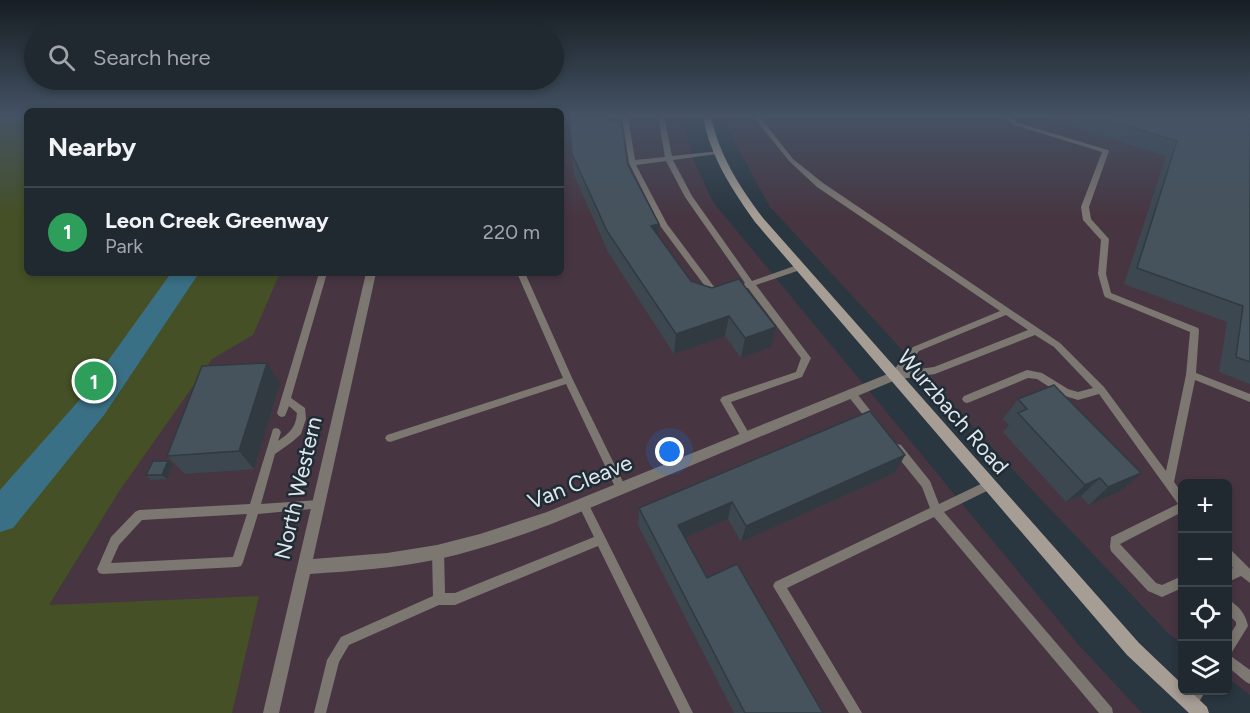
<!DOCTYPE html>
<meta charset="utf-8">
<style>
body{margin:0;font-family:Figtree,sans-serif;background:#283038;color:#f1f3f6}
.controls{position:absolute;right:18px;bottom:18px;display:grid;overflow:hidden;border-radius:9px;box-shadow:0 3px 9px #0003}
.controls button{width:54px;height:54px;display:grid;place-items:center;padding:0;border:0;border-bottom:2px solid #3d444c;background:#202830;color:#f1f3f6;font:30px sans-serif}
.you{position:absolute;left:670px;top:452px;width:21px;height:21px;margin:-15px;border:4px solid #fff;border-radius:50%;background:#1a73e8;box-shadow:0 0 0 9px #1a73e833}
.badge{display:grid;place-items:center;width:39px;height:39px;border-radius:50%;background:#bca0f2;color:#fff;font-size:20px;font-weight:700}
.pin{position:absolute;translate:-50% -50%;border:3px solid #fff;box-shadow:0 2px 6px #0006}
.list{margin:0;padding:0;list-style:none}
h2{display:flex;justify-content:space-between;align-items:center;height:78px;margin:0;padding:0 24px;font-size:26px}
h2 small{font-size:20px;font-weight:400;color:#a2a6ab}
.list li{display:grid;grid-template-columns:39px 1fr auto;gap:18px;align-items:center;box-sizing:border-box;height:90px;padding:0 24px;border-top:2px solid #3d444c}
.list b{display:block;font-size:22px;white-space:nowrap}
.list p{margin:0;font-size:20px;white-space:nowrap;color:#a2a6ab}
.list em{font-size:20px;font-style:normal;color:#a2a6ab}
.icon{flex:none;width:33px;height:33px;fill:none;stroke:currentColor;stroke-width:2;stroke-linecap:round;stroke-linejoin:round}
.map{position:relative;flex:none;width:1250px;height:713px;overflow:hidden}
.search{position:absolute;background:#202830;box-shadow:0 3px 9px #0003;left:24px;top:24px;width:540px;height:66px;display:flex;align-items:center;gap:15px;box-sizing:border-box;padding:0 21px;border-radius:33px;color:#a2a6ab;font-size:22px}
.panel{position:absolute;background:#202830;box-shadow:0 3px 9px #0003;left:24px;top:108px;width:540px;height:168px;border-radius:9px}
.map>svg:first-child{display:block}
</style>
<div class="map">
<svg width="1250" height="713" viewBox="0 0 1250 713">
<rect width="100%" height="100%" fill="#2a3640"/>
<!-- commercial -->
<g fill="#473642">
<polygon points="561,116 682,116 694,161 713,202 1078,644 1142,713 0,713 49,605 254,273 561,273"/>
<polygon points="726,116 1250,116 1250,695 1228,678 1228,484 1182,484 1182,644 1167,632 1014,471 770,207 727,128"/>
</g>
<!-- green -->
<polygon fill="#455026" points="0,116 27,116 27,273 280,273 253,335 212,359 120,490 49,605 259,596 232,713 0,713"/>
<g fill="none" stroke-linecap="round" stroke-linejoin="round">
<!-- river -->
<polygon fill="#3a7085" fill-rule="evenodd" points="171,273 199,273 104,415 13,528 0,532 0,490 82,397"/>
<!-- lane -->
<g fill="#7d7772" fill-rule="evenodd">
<polygon points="622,116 628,116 635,160 665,157 658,116 664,116 672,156 719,151 720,152 717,154 673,160 692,196 752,281 800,264 804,267 803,269 756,285 811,358 802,377 731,402 751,437 749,440 746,441 743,440 720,400 722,397 796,372 801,358 748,288 742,288 741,286 745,283 685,197 666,161 636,165 667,224 718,292 722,295 718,298 713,297 661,227 629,163"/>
<path d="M 753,116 L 759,116 L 793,159 L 823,183 L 1060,343 L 1104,387 L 1166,471 L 1186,375 L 1190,332 L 1105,297 L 1104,295 L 1098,274 L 1101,240 L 1083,220 L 1081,207 L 1102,152 L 1014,125 L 1002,116 L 1009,116 L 1018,123 L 1108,150 L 1109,151 L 1089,207 L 1091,219 L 1109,239 L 1106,274 L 1111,293 L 1198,328 L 1199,330 L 1196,373 L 1250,394 L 1250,402 L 1195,380 L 1174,482 L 1182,493 L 1182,512 L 1120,544 L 1156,583 L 1162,585 L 1182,576 L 1182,588 L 1162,597 L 1148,591 L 1111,551 L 1110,547 L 1111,537 L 1178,504 L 1099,394 L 1078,400 L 1062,395 L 1037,379 L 1028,378 L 970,402 L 967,403 L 964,402 L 962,399 L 964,396 L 1027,370 L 1042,373 L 1068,389 L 1078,392 L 1093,388 L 1054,347 L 1035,335 L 935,374 L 894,380 L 891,379 L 889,376 L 891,373 L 913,347 L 1000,311 L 817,187 L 789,161 ZM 1006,315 L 1028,330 L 934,367 L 903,371 L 919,351 Z"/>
<path d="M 319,273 L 327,273 L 291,398 L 305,408 L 306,419 L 301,434 L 292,442 L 275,454 L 261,504 L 318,500 L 322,502 L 323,505 L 322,508 L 258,514 L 243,562 L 241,566 L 237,567 L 103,574 L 99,573 L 97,569 L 111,537 L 135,512 L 139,510 L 250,504 L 273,429 L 276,428 L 279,429 L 281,432 L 278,441 C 290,433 296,427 297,413 L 289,406 L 285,416 L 282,417 L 279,416 L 277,413 ZM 247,514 L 233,557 L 111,563 L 119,545 L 142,520 Z"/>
<polygon points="517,273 525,273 573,380 626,488 625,491 621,493 617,491 566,384 390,442 387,441 385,438 387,435 563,378"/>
<polygon points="851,389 854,390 877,419 879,422 877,425 874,426 871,425 848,396 846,393 848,390"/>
<polygon points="897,444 901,445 930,481 939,504 985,482 989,480 993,482 994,485 993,488 944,512 1112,708 1113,713 1099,713 934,517 787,588 862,713 849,713 773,586 775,582 930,508 922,487 893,451 892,448 893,445"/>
<polygon points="583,499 587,501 693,713 680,713 598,546 455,605 439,605 349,645 339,662 326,713 314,713 327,660 341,637 433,596 432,552 434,548 438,547 442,548 444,552 445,593 455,593 594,537 578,504 579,501"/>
<polygon points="1228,550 1232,551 1250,569 1250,583 1241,576 1228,582 1228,571 1233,568 1228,562"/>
<path d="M 1228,600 C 1239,605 1246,615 1248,626 L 1232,652 L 1228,654 L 1250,670 L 1250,684 L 1246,682 L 1228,667 L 1228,638 L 1236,625 L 1236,622 L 1228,614 Z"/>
<polygon points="1193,690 1206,690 1195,709 1191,711 1187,709 1185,705"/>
</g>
<!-- street -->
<path fill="#7d7772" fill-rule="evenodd" d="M 366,273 L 376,273 L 313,559 L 387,553 L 437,545 L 480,534 L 547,512 L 890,373 L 898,373 L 900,376 L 898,379 L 554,523 C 517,537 478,550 439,559 C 397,568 353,571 310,574 L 279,713 L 263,713 Z"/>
<!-- secondary -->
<path fill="#a69d95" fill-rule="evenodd" d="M 703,116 L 711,116 C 719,155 739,186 763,218 L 1139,643 L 1182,684 L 1182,690 L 1189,690 L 1207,707 L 1209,713 L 1189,713 L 1127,655 L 755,222 C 732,189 710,157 703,116 Z"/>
</g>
<!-- wall -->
<g fill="#3c4750">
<polygon points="569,116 607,122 628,165 659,236 691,281 771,347 741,358 725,336 674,354 608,252 574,175"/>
<polygon points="1041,116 1250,116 1250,384 1219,372 1227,322 1124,284 1166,156 1040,117"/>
<polygon points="280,383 254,469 185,474 167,456"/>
<polygon points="1018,399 1121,491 1089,505 1081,496 1066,502 1003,432 1009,425 1003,419"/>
<polygon points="905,455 895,473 741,542 728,519 685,538 707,578 823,713 734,713 638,525 639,508"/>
<polygon points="173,465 167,479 151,480 146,475"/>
</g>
<!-- shaded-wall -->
<g fill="#313a41">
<polygon points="659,224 658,245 651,226"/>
<polygon points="729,316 725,336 674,354 676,334"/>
<polygon points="776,327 771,347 741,358 745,338"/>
<polygon points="267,363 280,383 254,469 239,451"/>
<polygon points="905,455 895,473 741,542 746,526"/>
<polygon points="168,461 173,465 167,479 162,475"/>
<polygon points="1141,473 1121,491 1089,505 1108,487"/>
<polygon points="1100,478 1081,496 1066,502 1085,485"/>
<polygon points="732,502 728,519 676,542 678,525"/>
</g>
<!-- building -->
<g fill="#46535d" stroke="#313a41" stroke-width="1.5">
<polygon points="569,116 606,116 607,122 621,121 628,165 659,224 651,226 691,281 712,288 739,279 776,327 745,338 729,316 676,334 607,231 572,154"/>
<polygon points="1094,116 1250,116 1250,362 1236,357 1243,306 1137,268 1177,141"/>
<polygon points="267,363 239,451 167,456 202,366"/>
<polygon points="1054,385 1141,473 1108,487 1100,478 1085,485 1018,413 1027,409 1018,399"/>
<polygon points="870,411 905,455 746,526 732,502 678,525 707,578 737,564 823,713 745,713 639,508"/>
<polygon points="153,461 168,461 162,475 146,475"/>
</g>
<!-- sky -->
<linearGradient id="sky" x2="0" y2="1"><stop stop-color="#171e23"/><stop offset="0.54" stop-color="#445264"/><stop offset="1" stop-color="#445264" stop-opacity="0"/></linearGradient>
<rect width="1250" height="215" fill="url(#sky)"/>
<g text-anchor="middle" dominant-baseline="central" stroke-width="5" stroke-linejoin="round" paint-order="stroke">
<!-- street labels -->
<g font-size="22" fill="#dfe7ed" stroke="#202c35">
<text transform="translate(953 412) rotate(49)">Wurzbach Road</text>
<text transform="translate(580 482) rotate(-22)">Van Cleave</text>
<text transform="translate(298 488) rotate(-77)">North Western</text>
</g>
</g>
</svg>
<div class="controls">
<button>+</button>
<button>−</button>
<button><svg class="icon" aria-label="locate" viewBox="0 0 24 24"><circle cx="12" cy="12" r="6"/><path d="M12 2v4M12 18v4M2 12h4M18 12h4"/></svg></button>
<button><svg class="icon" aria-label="layers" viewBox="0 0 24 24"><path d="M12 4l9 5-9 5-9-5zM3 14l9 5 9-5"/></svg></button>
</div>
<div class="you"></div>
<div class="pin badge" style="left:94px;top:381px;background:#2e9e5b">1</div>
<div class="search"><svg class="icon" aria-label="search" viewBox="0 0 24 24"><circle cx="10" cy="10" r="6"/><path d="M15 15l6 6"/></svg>Search here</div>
<section class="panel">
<h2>Nearby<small></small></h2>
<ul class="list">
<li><span class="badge" style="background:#2e9e5b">1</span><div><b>Leon Creek Greenway</b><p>Park</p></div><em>220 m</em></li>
</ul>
</section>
</div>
